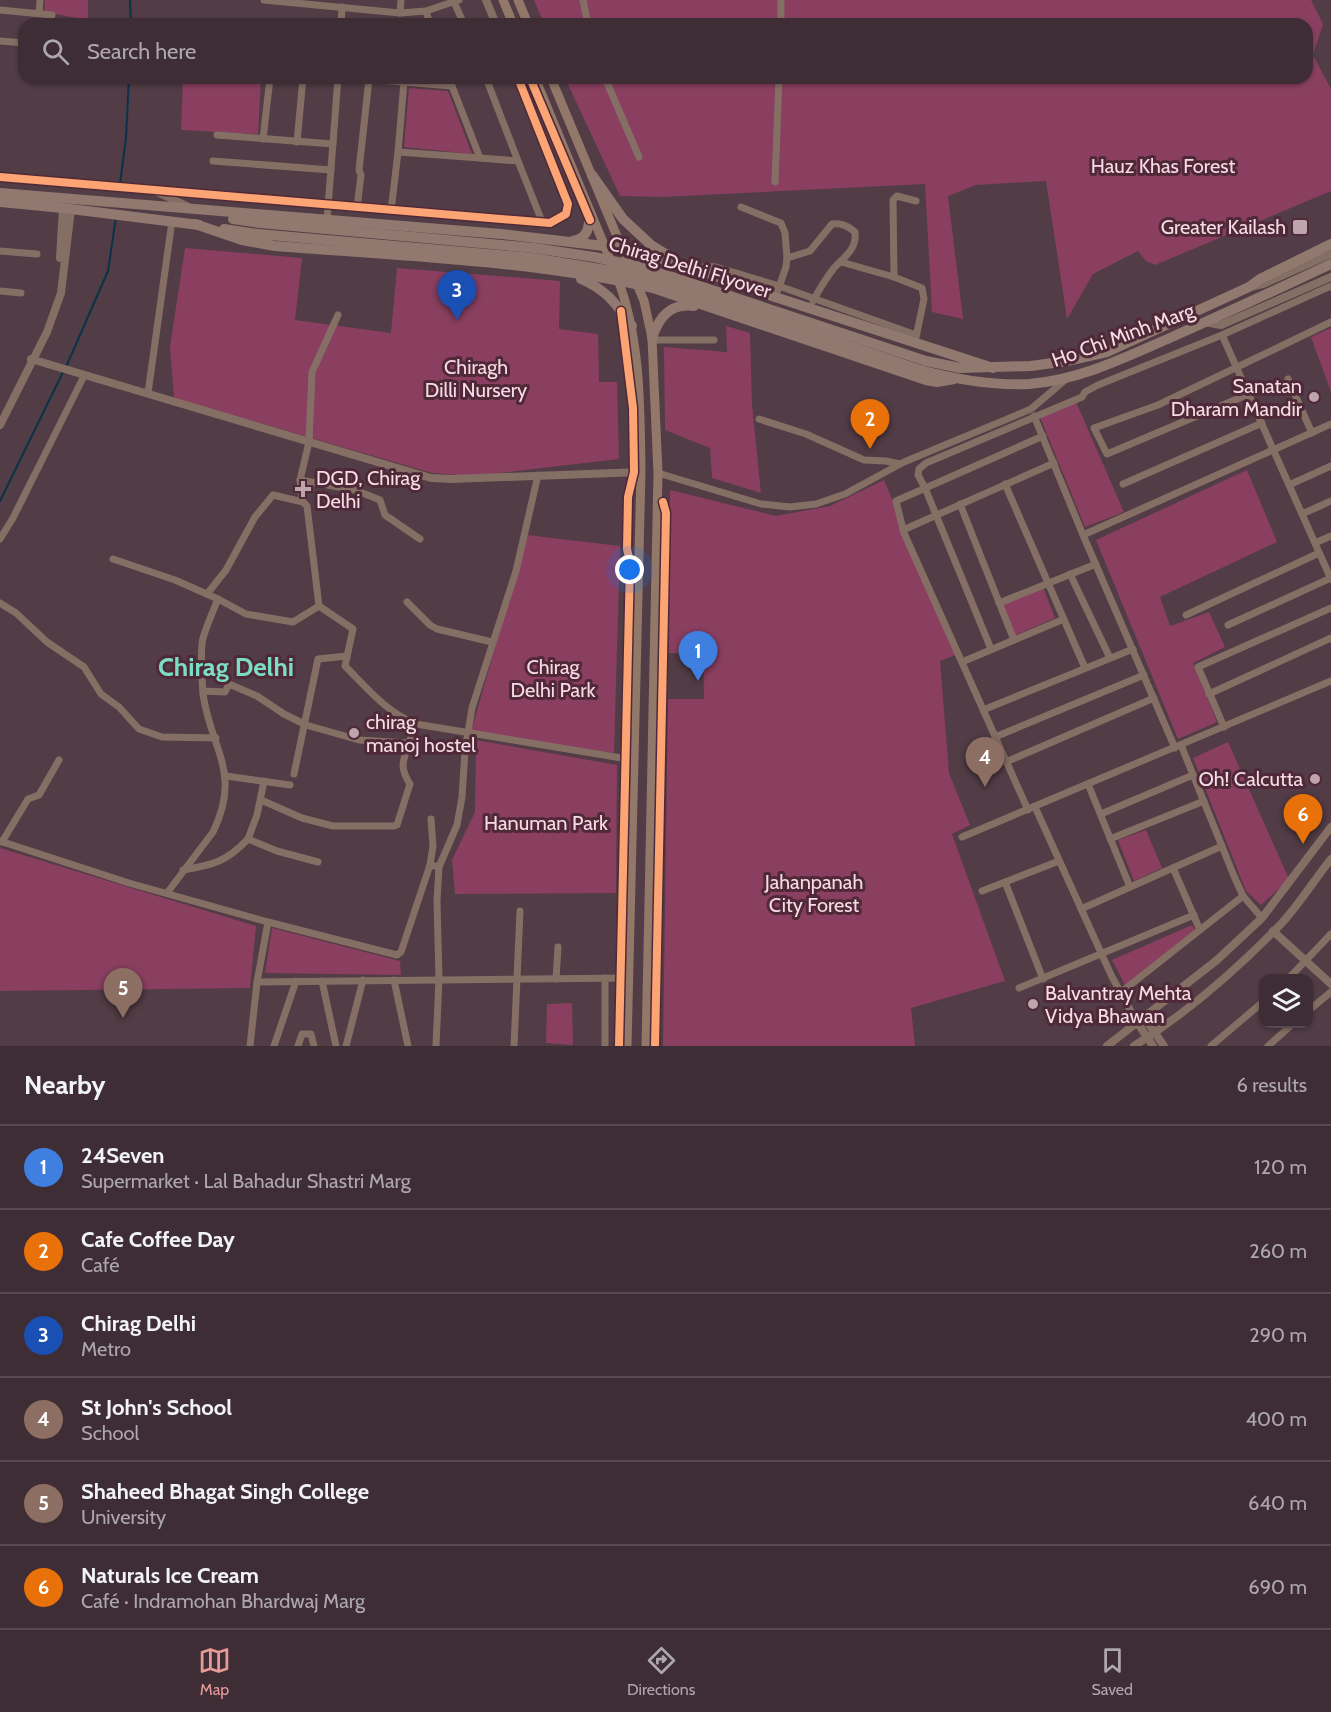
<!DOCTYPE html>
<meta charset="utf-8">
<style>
body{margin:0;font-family:Cabin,sans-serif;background:#493940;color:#f1f3f6}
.controls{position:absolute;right:18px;bottom:18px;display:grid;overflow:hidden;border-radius:12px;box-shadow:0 2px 4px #0004}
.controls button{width:54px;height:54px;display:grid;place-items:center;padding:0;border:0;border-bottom:2px solid #57494f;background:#3e2d34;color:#f1f3f6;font:30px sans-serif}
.you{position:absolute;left:630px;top:570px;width:21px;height:21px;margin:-15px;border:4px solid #fff;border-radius:50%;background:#1a73e8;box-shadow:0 0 0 9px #1a73e833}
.badge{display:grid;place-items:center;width:39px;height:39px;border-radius:50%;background:#e69b98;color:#fff;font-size:20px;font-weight:700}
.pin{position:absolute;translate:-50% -50px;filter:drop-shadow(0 2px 3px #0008)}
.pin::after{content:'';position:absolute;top:32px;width:21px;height:18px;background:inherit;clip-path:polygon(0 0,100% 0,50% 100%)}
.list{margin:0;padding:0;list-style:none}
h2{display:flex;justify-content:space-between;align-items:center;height:78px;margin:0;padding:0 24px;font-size:26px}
h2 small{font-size:20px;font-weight:400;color:#ada8ac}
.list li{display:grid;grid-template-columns:39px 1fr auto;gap:18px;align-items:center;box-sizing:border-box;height:84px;padding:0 24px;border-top:2px solid #57494f}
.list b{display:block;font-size:22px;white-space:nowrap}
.list p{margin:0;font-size:20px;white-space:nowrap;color:#ada8ac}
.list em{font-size:20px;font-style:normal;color:#ada8ac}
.icon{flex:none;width:33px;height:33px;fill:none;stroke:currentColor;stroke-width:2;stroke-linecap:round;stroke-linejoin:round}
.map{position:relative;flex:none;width:1331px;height:1046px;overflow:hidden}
.search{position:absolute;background:#3e2d34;box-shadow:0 2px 4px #0004;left:18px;right:18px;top:18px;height:66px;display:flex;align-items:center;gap:15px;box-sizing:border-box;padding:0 21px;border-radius:18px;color:#ada8ac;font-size:22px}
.sheet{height:582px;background:#3e2d34}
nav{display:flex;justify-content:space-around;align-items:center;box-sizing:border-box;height:84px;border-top:2px solid #57494f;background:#3e2d34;font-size:16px;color:#ada8ac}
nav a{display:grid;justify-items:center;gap:3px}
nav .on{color:#e69b98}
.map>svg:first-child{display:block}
</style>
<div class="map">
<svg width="1331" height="1046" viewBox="0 0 1331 1046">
<rect width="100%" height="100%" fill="#523c45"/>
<!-- green -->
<g fill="#8a3f60">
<polygon points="45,0 88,0 88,20 44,12"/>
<polygon points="534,0 1311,0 1323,24 1313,55 1331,89 1331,191 1155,265 1146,261 1138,251 1093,274 1067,319 1046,181 976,185 948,196 963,319 932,312 925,184 662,197 620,196 565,78 1307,78 1307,24 544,24"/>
<polygon points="183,78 261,78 258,134 181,130"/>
<polygon points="409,88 448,91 472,154 404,147"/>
<polygon points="185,248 302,258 295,320 391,333 397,268 560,281 559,329 598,334 599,382 617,382 619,459 473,476 432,473 174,398 170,347"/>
<polygon points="726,326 750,333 752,405 761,493 712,478 710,448 665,430 664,347 727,352"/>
<polygon points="1331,328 1331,392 1311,337"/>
<polygon points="1076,402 1124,512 1085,527 1040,417"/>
<polygon points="1247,470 1277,542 1160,597 1170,626 1209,612 1225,647 1193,663 1217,722 1178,739 1096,540"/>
<polygon points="884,480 958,654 940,661 949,773 970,825 952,834 1005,981 911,1008 915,1046 663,1046 668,699 704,699 703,653 669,653 670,490 776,516 830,506"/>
<polygon points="527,535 620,546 614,753 471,732"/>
<polygon points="1043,587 1055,618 1014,636 1002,605"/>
<polygon points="476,740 617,765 616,893 455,894 452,860 475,812"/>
<polygon points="1228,742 1289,879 1261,905 1246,891 1193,758"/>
<polygon points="1146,830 1162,868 1134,881 1118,840"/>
<polygon points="0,848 256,926 250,988 0,991"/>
<polygon points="1192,925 1195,930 1125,985 1112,960"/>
<polygon points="272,928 400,961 401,975 265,973"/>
<polygon points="572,1003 573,1045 546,1043 547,1004"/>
</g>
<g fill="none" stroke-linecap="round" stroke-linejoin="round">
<!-- stream -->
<g stroke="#083348" stroke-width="2">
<polyline points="130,0 131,24"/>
<polyline points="120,184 126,138 129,78"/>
<polyline points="66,367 108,271 116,217"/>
<polyline points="0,501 63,372"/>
</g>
<!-- minor -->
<g stroke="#856f64" stroke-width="7">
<polyline points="264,0 400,13 426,11 459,0"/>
<polyline points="453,0 464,24"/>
<polyline points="583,0 588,24"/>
<polyline points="0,10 52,15"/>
<polyline points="426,11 430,24"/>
<polyline points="39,13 40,0"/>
<polyline points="400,13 401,0"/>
<polyline points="341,24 342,7"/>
<polyline points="781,24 781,0"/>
<polyline points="0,41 24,43"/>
<polyline points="355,78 452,86 449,78"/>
<polyline points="486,78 518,161"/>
<polyline points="605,78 639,157"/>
<polyline points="217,135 333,144"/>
<polyline points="263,139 270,78"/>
<polyline points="297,142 303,78"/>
<polyline points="398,152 404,82"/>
<polyline points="480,158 518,161 543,224"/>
<polyline points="213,161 331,170"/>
<polyline points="775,182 779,78"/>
<polyline points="741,207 781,223 785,233 787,258"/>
<polyline points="357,208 361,175 359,170 369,79"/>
<polyline points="391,211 398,152 480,158 452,86"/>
<polyline points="327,220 338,78"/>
<polyline points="0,251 37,254"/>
<polyline points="841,262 894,277 922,288 924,299 916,337"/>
<polyline points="697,270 706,266 716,267 779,286 916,335"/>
<polyline points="894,277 893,200 897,196 916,201"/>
<path d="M 778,290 L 786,267 L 787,258 L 810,251 L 832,224 C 842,223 848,226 855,232 C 857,250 844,257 834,268 C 826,278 819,290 813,301"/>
<polyline points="0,291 21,293"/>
<path d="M 338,315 L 312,372 L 309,442 L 300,480 L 303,502 L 307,506 L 319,606 L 353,629 L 345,666 C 367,688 386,712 416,724 L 634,760"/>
<polyline points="1222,335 1331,579"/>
<polyline points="652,340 714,340"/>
<polyline points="1288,379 1312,433"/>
<polyline points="148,393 172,221"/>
<polyline points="1249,394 1107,454 1094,428 1158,405 1331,322"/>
<polyline points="1034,416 1083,535 1331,424"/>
<polyline points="759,419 806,434 864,460 886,461 900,464"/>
<polyline points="658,473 761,504 790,507 816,504 845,494 904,462 1031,409 1065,380"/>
<polyline points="300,480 355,490 380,500 385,515 420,539"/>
<polyline points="1005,484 1085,668"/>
<polyline points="1123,484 1262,423"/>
<polyline points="1289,485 1331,466"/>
<polyline points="960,504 1014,640"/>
<polyline points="1302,514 1331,501"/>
<polyline points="903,530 1054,463"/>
<polyline points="1083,535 1175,748"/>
<polyline points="0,539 13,518 84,376"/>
<polyline points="1315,543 1331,536"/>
<polyline points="113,559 175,580 218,599"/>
<polyline points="1070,574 1110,658"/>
<polyline points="207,594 226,570 255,517 273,495 303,502"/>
<polyline points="407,602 430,625 437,629 492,642"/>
<polyline points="0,603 16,613 47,642 84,667 101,694 119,707 139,729 162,737 216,738"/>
<polyline points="999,603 1096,564"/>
<polyline points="1186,615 1319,553"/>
<polyline points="1228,625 1331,578"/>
<polyline points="991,649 925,488 918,475 919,469 926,463 1082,397 1085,392 1098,385 1222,335 1331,286"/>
<polyline points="962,662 1064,619"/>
<polyline points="203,691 225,692 229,684 257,696 284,714 306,725 359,740 409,743 416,724"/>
<polyline points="1209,694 1331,638"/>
<polyline points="983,710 1133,649"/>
<polyline points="1224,727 1198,667 1331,608"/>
<polyline points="995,737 1144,675"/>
<polyline points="1181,745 1234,876 1243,896 1262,918"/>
<polyline points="1006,762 1154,698"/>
<polyline points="294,774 318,659 347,656"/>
<polyline points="226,776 290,785"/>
<polyline points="1088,784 1130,887"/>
<path d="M 261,800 L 302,818 L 333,826 L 394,826 L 397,825 L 410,784 C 399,767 403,761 409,743"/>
<polyline points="1035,807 1112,977 1137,1022"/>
<polyline points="1028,810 904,533 896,501 1043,436"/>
<polyline points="1101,814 1193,775"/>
<polyline points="962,837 1331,681"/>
<polyline points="248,839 257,815 264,781"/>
<polyline points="1110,839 1204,801"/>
<polyline points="0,841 129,883 268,922 397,955 401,952 430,865 439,867"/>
<polyline points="2,842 28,799 39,795 59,760"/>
<polyline points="430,865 433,846 431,819"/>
<polyline points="1173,868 1200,930"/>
<path d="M 183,870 C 213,865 226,862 248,839 L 277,851 L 318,862"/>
<polyline points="1005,882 1043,979"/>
<polyline points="982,891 1059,861"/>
<path d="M 167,893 L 213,832 C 242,772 211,750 203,694 C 202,680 200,651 203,638 C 207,625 213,611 218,599 L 246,614 L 293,622 L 319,606"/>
<polyline points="1081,909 1222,846"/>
<polyline points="1289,978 1331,934"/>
<polyline points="556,979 558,947"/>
<polyline points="394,980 408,1046"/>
<polyline points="322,981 336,1046"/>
<polyline points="257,982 629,978"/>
<polyline points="1019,988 1194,915"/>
<polyline points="1120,993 1243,896"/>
<polyline points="1308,1011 1331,992"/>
<polyline points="250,1046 257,982 268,922"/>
<polyline points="274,1046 296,981"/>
<polyline points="298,1046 302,1034 311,1034 314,1046"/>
<polyline points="346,1046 363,980"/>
<polyline points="436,1046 439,979 437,901 439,867 457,825 462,797 465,751 472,708 516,571 538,475"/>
<polyline points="514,1046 520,911"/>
<polyline points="605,1046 605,978"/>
<polyline points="1211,1046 1264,1001"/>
<polyline points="1268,1046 1294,1023"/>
</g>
<!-- tertiary -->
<g stroke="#856f64" stroke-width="8">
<polyline points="486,0 496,24"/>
<polyline points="0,177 550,223 566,214 568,204 518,78"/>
<polyline points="157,192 189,207"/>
<polyline points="60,258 63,208"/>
<polyline points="1250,287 1263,284 1331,254"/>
<polyline points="1204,322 1221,325 1331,277"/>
<polyline points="31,359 431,478 452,479 641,472"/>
<polyline points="0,425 47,332 61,293 71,209"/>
<polyline points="1273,931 1331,984"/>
<polyline points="1144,1017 1164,1046"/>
<polyline points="1137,1022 1153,1046"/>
<polyline points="1107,1046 1217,960 1262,918 1331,827"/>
<path d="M 1134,1046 C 1187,1013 1237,969 1280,925 C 1299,905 1314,880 1331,859"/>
</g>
<!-- secondary -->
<g stroke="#927869" stroke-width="9">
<polyline points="503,0 513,24"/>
<polyline points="518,0 528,24"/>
<polyline points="535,78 612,264"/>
<polyline points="551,78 644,301 652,338 658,473 646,1046"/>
<path d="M 617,277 C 641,339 640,406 641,472 L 627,1046"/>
</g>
<!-- primary -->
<g stroke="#917970" stroke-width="10">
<polyline points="592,175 623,219 651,245 672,258"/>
<polyline points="0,193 501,234 604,246 681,264 775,297 993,368"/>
<polyline points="0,202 63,208 199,225"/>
<polyline points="233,219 260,223"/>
<path d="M 195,224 L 242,240 L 275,246 C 401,256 529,260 653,288 L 926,380 L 937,382 L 954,379"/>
<polyline points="224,229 258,234"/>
<path d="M 573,241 C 589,238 589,226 590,212"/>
<path d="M 581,279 C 607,290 616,304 632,326"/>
<path d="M 652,338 C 659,317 670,303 694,306"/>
<polyline points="926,361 960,368 1031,366 1067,361 1107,352 1249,287 1260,279 1331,244"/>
<path d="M 920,370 C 955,379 993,386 1029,384 C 1080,380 1126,357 1172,337 C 1226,313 1278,289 1331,264"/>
</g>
<!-- primary-bridge -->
<g stroke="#917970" stroke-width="10">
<polyline points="260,223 534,248 594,257 645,268 926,361"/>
<polyline points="258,234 533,258 643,276 920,370"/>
</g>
<!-- cycleway casing -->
<g stroke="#502938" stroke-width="11">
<g id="cycleway">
<polyline points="530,78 590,220"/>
<polyline points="0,177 550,223 566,214 568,204 518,78"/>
<polyline points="619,1046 630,562 627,549 628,497 634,472 633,408 621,311"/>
<polyline points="655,1046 666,513 663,502"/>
</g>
</g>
<!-- cycleway -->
<use href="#cycleway" stroke="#fda474" stroke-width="8"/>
</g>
<!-- markers -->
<g fill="#bda4ad" stroke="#502938" stroke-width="2">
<rect x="1292" y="219" width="16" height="16" rx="3"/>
<circle cx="1314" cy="397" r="6"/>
<path d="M300 480h6v6h6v6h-6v6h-6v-6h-6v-6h6z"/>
<circle cx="354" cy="733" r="6"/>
<circle cx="1315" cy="779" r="6"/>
<circle cx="1033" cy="1004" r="6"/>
</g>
<g text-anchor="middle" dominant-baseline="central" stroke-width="6" stroke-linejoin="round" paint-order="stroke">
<!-- park labels -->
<g font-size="20" fill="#f9dae4" stroke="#502938">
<text x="1163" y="166">Hauz Khas Forest</text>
<text x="476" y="367">Chiragh<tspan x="476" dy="23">Dilli Nursery</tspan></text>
<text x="553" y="667">Chirag<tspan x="553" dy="23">Delhi Park</tspan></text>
<text x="546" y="823">Hanuman Park</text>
<text x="814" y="882">Jahanpanah<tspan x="814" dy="23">City Forest</tspan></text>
</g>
<!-- poi labels -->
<g font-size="20" fill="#f6dce5" stroke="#502938" text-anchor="end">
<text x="1286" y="227">Greater Kailash</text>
<text x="1302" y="386">Sanatan<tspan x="1302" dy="23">Dharam Mandir</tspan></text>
<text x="316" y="478" text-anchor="start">DGD, Chirag<tspan x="316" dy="23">Delhi</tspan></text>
<text x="366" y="722" text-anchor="start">chirag<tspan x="366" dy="23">manoj hostel</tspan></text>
<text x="1303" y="779">Oh! Calcutta</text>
<text x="1045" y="993" text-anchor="start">Balvantray Mehta<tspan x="1045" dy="23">Vidya Bhawan</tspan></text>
</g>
<!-- street labels -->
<g font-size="20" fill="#f6dce5" stroke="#502938">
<text transform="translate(690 267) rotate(17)">Chirag Delhi Flyover</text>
<text transform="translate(1123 335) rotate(-20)">Ho Chi Minh Marg</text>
</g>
<!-- district labels -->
<g font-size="26" font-weight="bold" fill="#7bddc4" stroke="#502938">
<text x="226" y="667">Chirag Delhi</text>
</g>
</g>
</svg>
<div class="controls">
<button><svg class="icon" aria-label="layers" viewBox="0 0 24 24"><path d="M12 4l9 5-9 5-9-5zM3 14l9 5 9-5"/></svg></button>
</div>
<div class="you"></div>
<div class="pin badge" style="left:698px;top:681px;background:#3f7fe0">1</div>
<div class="pin badge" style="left:870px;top:449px;background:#e8710a">2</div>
<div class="pin badge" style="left:457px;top:320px;background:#1a4fb4">3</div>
<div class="pin badge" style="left:985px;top:787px;background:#8d6e63">4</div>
<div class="pin badge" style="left:123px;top:1018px;background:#8d6e63">5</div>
<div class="pin badge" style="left:1303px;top:844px;background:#e8710a">6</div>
<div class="search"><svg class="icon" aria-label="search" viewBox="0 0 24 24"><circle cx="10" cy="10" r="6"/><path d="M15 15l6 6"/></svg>Search here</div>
</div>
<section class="sheet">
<h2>Nearby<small>6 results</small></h2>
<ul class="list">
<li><span class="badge" style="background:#3f7fe0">1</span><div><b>24Seven</b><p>Supermarket · Lal Bahadur Shastri Marg</p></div><em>120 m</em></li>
<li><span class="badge" style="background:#e8710a">2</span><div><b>Cafe Coffee Day</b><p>Café</p></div><em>260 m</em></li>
<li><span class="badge" style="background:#1a4fb4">3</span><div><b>Chirag Delhi</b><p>Metro</p></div><em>290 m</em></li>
<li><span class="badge" style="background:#8d6e63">4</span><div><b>St John's School</b><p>School</p></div><em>400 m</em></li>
<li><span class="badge" style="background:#8d6e63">5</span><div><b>Shaheed Bhagat Singh College</b><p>University</p></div><em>640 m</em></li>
<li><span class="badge" style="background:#e8710a">6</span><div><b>Naturals Ice Cream</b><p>Café · Indramohan Bhardwaj Marg</p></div><em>690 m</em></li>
</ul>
</section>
<nav>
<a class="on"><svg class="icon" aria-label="map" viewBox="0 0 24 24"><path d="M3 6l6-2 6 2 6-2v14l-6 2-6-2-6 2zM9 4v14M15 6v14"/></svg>Map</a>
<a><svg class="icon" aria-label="directions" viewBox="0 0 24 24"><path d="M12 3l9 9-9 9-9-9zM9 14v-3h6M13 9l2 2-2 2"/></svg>Directions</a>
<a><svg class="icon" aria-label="saved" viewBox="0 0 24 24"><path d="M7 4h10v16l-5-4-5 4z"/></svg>Saved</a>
</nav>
